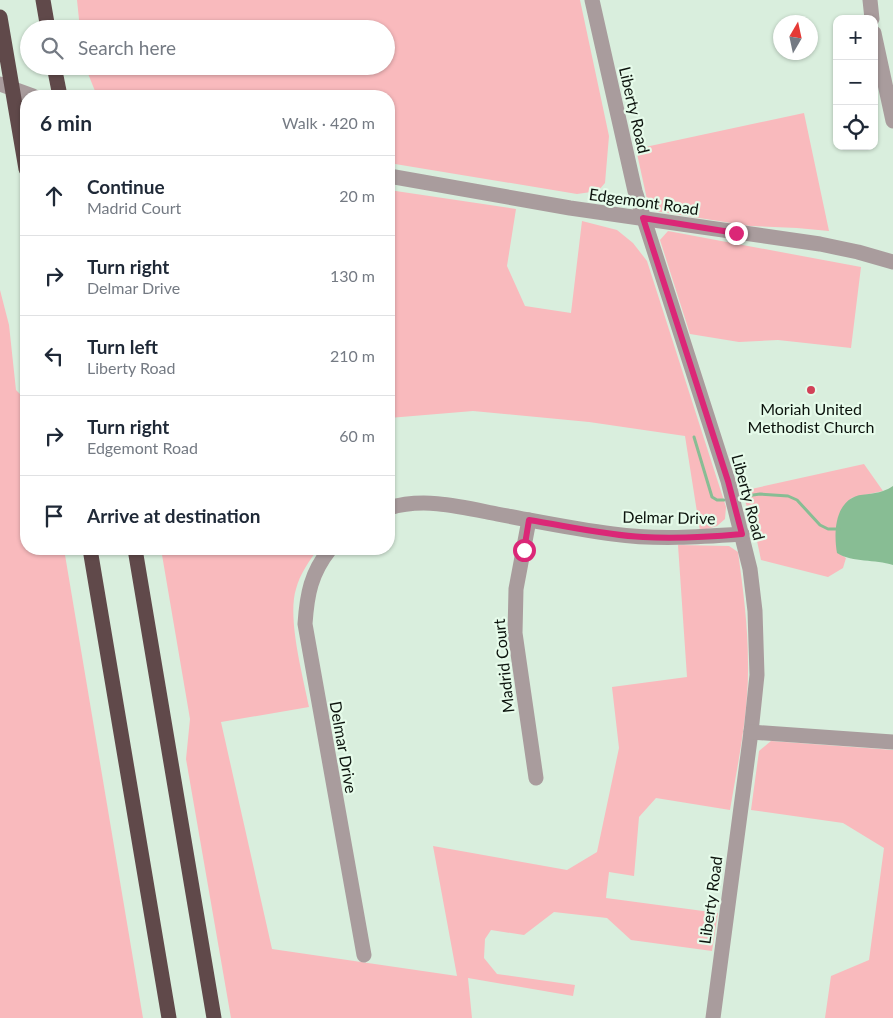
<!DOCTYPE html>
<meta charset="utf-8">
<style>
body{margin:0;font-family:Lato,sans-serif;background:#f6f6f7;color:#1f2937}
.controls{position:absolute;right:15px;top:15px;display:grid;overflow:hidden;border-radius:10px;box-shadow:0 1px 4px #0004}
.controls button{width:45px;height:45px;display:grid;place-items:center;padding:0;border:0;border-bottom:1px solid #e0e1e3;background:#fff;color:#1f2937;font:25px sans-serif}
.compass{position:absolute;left:773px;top:15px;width:45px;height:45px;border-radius:50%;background:#fff;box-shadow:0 1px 4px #0004;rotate:9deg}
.stop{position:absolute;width:15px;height:15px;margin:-11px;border:4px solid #db2777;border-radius:50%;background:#fff}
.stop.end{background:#db2777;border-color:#fff;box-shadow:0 1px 5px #0008}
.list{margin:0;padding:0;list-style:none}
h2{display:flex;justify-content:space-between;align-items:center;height:65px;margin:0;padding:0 20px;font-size:21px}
h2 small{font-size:16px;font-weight:400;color:#747a83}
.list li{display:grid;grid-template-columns:32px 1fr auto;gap:15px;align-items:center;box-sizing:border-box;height:80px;padding:0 20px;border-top:1px solid #e0e1e3}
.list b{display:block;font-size:19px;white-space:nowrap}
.list p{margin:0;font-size:16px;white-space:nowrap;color:#747a83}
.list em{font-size:16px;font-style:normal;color:#747a83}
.icon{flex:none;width:28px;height:28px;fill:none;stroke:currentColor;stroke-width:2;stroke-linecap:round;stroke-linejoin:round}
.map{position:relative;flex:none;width:893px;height:1018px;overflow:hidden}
.search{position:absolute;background:#fff;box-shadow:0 1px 4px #0004;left:20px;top:20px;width:375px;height:55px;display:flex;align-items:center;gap:12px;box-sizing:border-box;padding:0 18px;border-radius:28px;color:#747a83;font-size:19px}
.panel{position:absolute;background:#fff;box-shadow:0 1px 4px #0004;left:20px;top:90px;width:375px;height:465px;border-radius:20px}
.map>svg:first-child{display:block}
</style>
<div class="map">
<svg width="893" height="1018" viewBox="0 0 893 1018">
<rect width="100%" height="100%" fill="#d9eedd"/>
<!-- green -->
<g fill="#f9babd">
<polygon points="77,0 580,0 609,136 605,183 598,191 577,194 389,163 389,96 97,96 85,66 386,66 386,29 80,29"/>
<polygon points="804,113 829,231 797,228 750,226 655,211 648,204 636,149"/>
<polygon points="389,190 516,209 507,266 525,306 571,313 582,221 617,230 633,243 647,261 726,507 725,519 717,526 700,531 685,436 589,422 473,411 389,418"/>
<polygon points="668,231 861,267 851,348 778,340 739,342 690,334 660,240"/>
<polygon points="0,290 9,325 16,390 26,400 26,549 64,549 143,1018 0,1018"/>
<polygon points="864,464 883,491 851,498 837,552 846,558 843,568 828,577 761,560 756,536 742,491"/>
<path d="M 678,545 L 729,546 L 738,552 C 743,589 748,625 748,663 C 749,712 738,762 730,810 L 656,798 L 639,817 L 634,876 L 609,872 L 606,898 L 718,913 L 712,951 L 631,940 L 607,918 L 554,912 L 524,935 L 491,930 L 485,939 L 484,958 L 497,974 L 575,985 L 573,996 L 468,978 L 472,1018 L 231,1018 L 186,759 L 190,719 L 161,549 L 318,549 C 309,561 300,574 296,589 C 287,618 303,676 309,707 L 221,722 L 272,949 L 457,976 L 433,846 L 567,870 L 597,852 L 619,748 L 612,687 L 687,677 Z"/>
<polygon points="771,741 893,750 893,1018 825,1018 831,976 869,960 884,848 843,823 751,810 759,751"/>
</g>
<!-- water -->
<path fill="#88bd94" d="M 893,486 L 893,565 C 875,559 853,563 837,553 C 834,536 834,508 852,498 C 860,493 873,495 883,491 C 886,490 890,488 893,486 Z"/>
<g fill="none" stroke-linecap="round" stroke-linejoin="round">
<!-- stream -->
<g stroke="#88bd94" stroke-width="3">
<polyline points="694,437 712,497 717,500 724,500"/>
<polyline points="746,496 760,494 788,496 797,500 820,525 828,529 839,529"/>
</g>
<!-- minor -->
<g stroke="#a99c9d" stroke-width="15">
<polyline points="592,0 635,191 728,481 750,569 755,611 757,675 751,732 713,1018"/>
<polyline points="870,0 872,19"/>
<polyline points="874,33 893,121"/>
<polyline points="0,84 33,96"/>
<polyline points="389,176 570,208 820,244 858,252 893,262"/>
<path d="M 389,508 C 424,497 462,507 497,514 C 536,521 574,529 613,534 C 656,540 699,537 742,534"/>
<polyline points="529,520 516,589 515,633 536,778"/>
<path d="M 330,549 C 311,573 307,594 305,624 L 364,955"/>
<polyline points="751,732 893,742"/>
</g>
<!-- highway -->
<g stroke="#60494a" stroke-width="15">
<polyline points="43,0 48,29"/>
<polyline points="0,17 26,169"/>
<polyline points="54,66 60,96"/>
<polyline points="90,549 169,1018"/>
<polyline points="135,549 214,1018"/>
</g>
</g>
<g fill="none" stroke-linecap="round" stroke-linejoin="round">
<!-- route -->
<path stroke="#db2777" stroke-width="6" d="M 524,550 L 529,520 C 567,526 605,535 643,537 C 676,539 709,537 742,534 L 728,481 L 643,218 L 736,233"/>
</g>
<!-- markers -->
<circle fill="#d24158" stroke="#e6fbea" stroke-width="2" cx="811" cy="390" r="5"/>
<g text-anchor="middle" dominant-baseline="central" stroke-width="4.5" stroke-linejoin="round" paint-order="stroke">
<!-- street labels -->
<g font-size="16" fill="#0c130d" stroke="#e6fbea">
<text transform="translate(635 110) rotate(77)">Liberty Road</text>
<text transform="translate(644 201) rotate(8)">Edgemont Road</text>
<text transform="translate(749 497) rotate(75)">Liberty Road</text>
<text transform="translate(669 517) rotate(1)">Delmar Drive</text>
<text transform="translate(503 666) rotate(-96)">Madrid Court</text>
<text transform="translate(344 747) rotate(80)">Delmar Drive</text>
<text transform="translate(710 900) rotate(-82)">Liberty Road</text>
</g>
<!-- poi labels -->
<g font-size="16" fill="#0c130d" stroke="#e6fbea">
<text x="811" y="408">Moriah United<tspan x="811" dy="18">Methodist Church</tspan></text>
</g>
</g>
</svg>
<div class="controls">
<button>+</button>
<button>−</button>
<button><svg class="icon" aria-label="locate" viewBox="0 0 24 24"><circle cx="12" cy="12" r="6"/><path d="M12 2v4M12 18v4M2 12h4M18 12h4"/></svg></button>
</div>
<svg class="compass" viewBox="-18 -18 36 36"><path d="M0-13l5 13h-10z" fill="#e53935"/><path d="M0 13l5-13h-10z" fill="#747a83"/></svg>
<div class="stop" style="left:524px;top:550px"></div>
<div class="stop end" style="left:736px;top:233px"></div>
<div class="search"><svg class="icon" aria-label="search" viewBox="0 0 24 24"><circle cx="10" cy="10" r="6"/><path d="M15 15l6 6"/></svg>Search here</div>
<section class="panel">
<h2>6 min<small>Walk · 420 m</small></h2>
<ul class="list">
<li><svg class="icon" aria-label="ahead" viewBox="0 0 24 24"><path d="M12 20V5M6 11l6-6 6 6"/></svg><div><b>Continue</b><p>Madrid Court</p></div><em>20 m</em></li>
<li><svg class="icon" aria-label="right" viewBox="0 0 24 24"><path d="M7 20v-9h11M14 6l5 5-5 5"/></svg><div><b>Turn right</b><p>Delmar Drive</p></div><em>130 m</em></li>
<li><svg class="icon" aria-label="left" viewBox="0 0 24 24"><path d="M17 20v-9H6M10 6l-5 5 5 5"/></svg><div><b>Turn left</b><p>Liberty Road</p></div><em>210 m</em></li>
<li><svg class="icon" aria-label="right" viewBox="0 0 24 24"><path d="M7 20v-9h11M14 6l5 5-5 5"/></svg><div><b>Turn right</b><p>Edgemont Road</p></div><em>60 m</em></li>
<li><svg class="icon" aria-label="arrive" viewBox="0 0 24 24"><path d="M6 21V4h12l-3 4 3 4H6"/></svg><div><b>Arrive at destination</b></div></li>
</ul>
</section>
</div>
